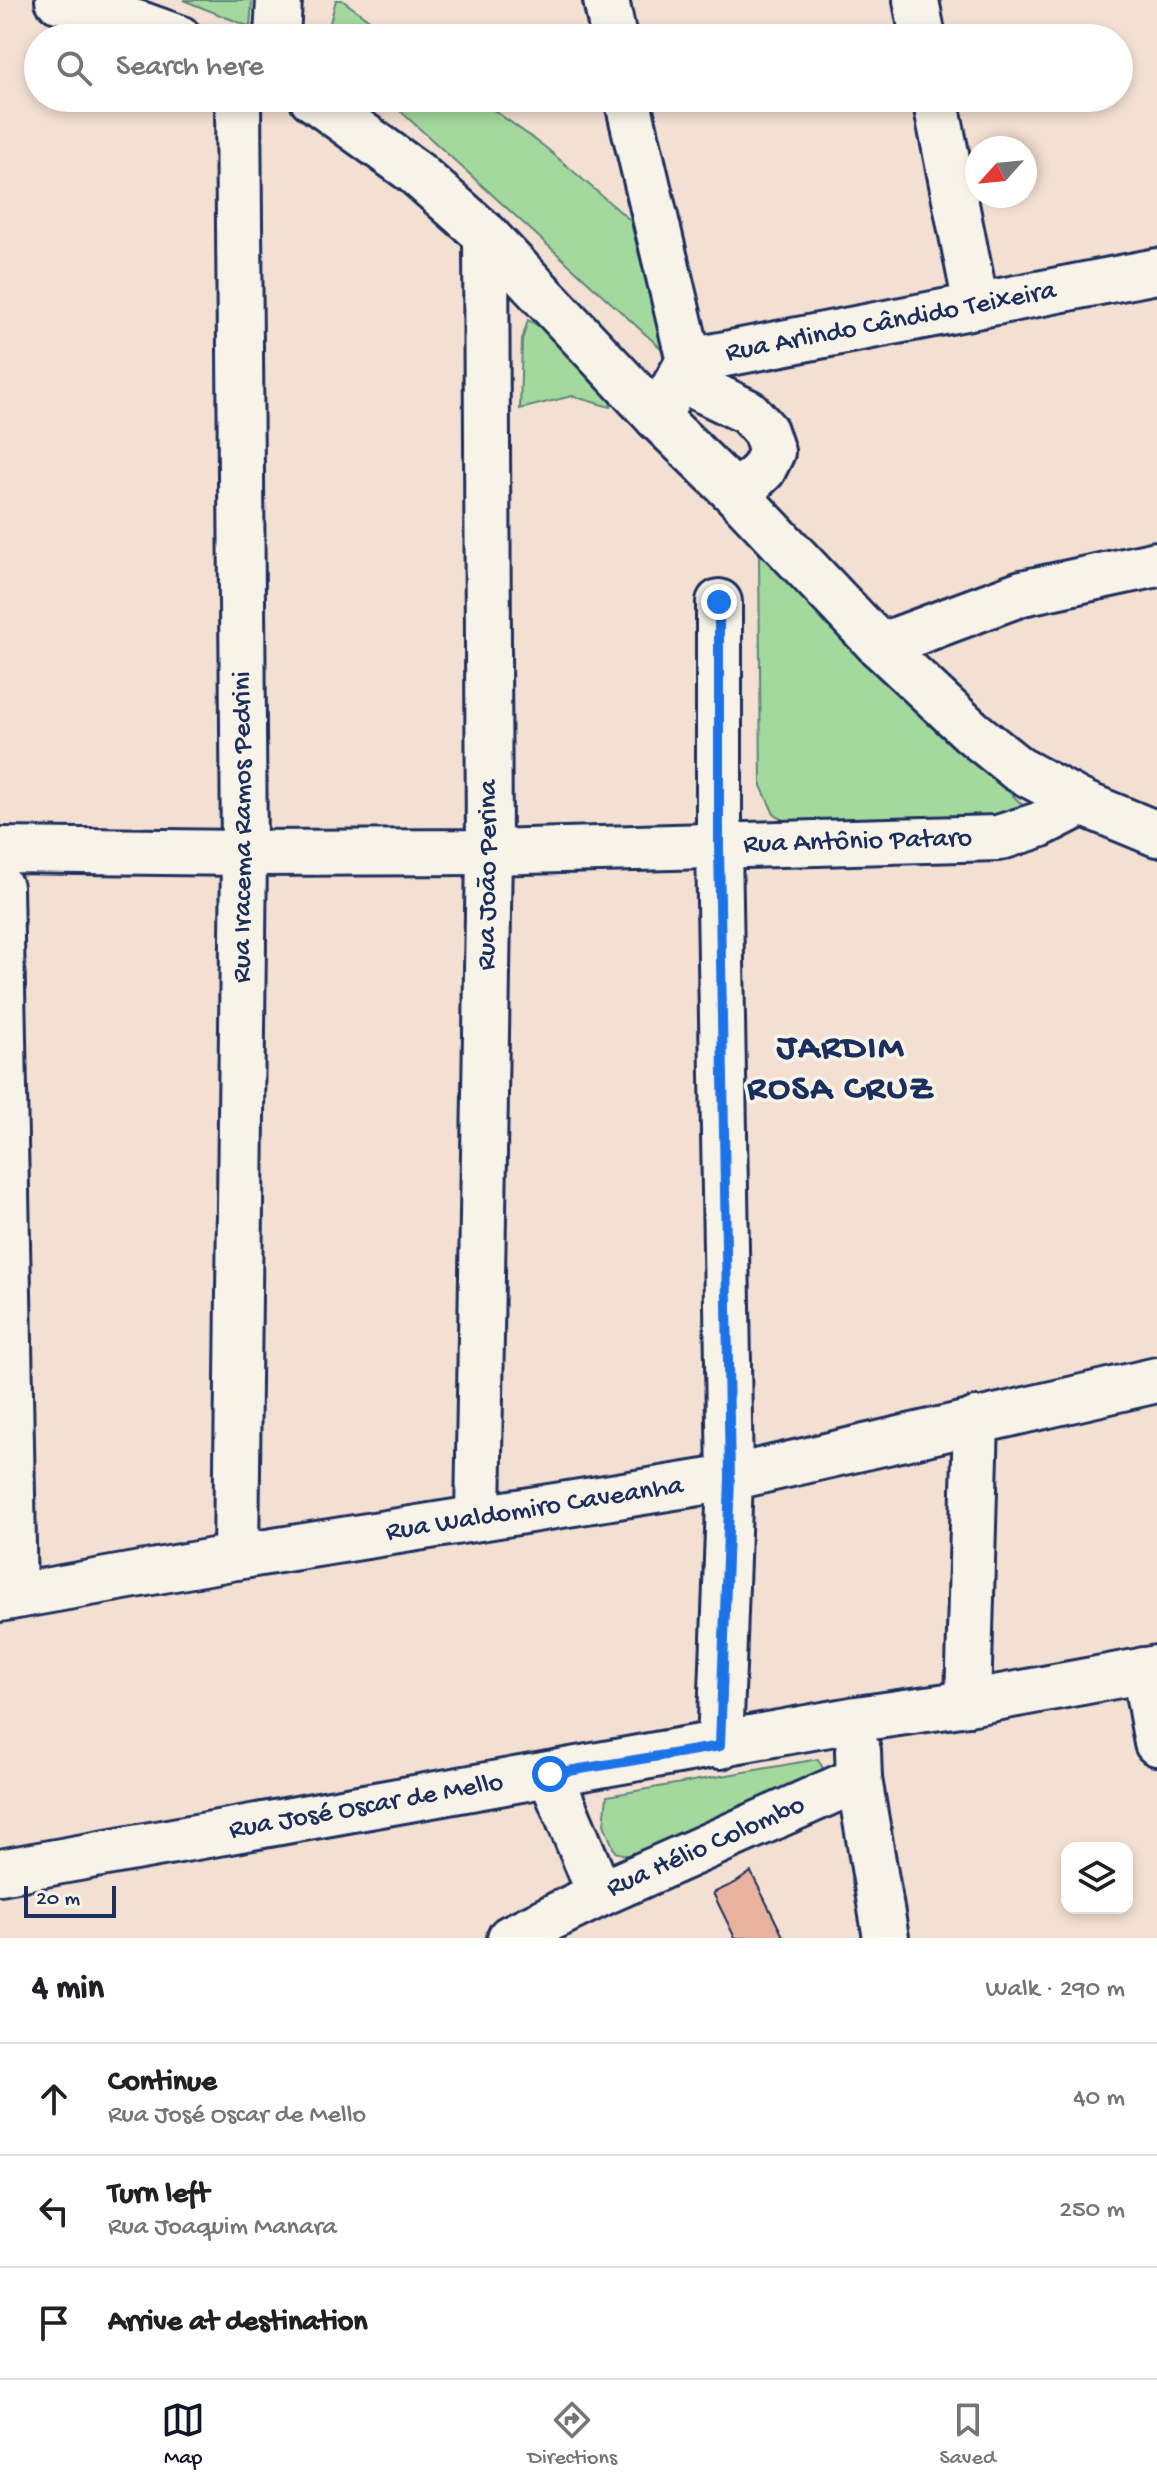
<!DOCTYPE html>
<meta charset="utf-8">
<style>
body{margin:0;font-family:"Gochi Hand",sans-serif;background:#f2f2f2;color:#202124}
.controls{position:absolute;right:24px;bottom:24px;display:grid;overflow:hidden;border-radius:16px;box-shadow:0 4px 12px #0003}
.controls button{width:72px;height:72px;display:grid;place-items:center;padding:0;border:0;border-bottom:2px solid #e0e0e0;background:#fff;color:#202124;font:40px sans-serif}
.compass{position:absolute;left:965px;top:136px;width:72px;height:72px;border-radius:50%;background:#fff;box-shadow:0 4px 12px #0003;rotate:243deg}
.scale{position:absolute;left:24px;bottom:20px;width:92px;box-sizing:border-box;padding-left:8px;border:4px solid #1b2f5e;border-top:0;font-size:22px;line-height:28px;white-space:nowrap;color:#1b2f5e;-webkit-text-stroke:6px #f7f3e8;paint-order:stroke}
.stop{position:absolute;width:24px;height:24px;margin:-18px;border:6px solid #1a73e8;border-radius:50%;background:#fff}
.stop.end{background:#1a73e8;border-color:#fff;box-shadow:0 2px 8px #0008}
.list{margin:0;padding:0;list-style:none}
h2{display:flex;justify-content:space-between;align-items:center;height:104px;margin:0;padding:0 32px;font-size:34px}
h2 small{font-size:26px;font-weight:400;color:#757577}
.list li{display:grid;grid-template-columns:52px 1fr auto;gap:24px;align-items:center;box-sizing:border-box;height:112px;padding:0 32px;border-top:2px solid #e0e0e0}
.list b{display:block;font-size:30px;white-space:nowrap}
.list p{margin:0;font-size:26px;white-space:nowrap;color:#757577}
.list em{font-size:26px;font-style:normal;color:#757577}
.icon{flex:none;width:44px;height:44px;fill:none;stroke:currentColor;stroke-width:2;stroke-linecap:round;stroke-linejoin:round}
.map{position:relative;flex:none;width:1157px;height:1938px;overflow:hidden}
.search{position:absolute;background:#fff;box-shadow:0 4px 12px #0003;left:24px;right:24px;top:24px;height:88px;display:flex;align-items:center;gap:20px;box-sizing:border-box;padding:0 28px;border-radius:44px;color:#757577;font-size:30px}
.sheet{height:440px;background:#fff}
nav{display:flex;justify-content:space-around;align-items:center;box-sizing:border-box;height:112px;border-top:2px solid #e0e0e0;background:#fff;font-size:22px;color:#757577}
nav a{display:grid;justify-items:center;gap:4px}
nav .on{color:#111827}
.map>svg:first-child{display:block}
</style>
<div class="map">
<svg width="1157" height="1938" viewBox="0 0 1157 1938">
<rect width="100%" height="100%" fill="#f3e0d2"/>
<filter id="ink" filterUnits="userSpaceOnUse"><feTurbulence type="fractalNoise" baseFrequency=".0125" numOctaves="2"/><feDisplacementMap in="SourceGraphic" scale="16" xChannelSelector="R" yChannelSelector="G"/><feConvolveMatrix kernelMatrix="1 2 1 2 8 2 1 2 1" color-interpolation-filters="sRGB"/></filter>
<g filter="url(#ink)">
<!-- green -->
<g fill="#a3d99c" stroke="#5f847d" stroke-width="2">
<polygon points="183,0 252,0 250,27"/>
<polygon points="336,0 342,0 394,38 326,38"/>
<polygon points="386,98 477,98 545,147 630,220 664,351"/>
<polygon points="528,320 552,334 612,391 610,407 572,396 520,409 522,340"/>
<polygon points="759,553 1031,813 794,827 774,814 761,786"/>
<polygon points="818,1759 830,1782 639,1859 615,1852 604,1824 607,1796"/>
</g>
<!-- building -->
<polygon fill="#e9b29e" stroke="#1b2f5e" stroke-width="2" points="751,1872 784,1938 735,1938 713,1893 735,1883"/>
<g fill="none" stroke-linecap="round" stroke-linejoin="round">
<!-- minor casing -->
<g stroke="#1b2f5e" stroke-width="50">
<g id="minor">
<polyline points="58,0 140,24 179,38"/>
<polyline points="606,0 614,38"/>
<polyline points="916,0 923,38"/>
<polyline points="277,38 279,0"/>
<polyline points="312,98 416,173 486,235 657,417 737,495 880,646 972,732 1018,769 1082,803 1157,834"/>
<polyline points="627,98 689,361"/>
<polyline points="935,98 976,305"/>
<polyline points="680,379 748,412 765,431 772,452 763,470 737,495"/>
<path id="s1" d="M 657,417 L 689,361 L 1157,271"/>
<polyline points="719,602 719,845 730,1478 720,1746"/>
<polyline points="880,646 1022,593 1157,564"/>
<path id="s2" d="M 0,850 L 244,853 L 489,852 L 998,838 L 1039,825 L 1082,803"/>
<polyline points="0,887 14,1596"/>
<path id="s3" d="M 478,1517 L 489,852 L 486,235"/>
<path id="s4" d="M 236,1557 L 244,853 L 238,98"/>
<path id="s5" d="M 0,1599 L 236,1557 L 730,1478 L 1157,1380"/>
<polyline points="1144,1670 1157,1743"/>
<polyline points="968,1703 976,1420"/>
<polyline points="858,1751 859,1779 886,1938"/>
<polyline points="550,1774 600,1894"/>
<path id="s6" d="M 0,1872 L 857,1719 L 968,1703 L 1157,1668"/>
<path id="s7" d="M 510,1938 L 600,1894 L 859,1779"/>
</g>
</g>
<!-- minor -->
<use href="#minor" stroke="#f7f3e8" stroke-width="44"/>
</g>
</g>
<g fill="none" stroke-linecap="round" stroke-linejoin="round" filter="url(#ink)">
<!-- route -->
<polyline stroke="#1a73e8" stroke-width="10" points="550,1774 720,1746 730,1478 719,845 719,602"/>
</g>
<g text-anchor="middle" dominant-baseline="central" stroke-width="7" stroke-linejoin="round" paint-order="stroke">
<!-- street labels -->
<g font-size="28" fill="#1b2f5e" stroke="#f7f3e8">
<text stroke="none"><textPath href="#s1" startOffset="270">Rua Arlindo Cândido Teixeira</textPath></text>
<text stroke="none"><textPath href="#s4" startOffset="730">Rua Iracema Ramos Pedrini</textPath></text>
<text stroke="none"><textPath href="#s2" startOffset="858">Rua Antônio Pataro</textPath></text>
<text stroke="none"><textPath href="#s3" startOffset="642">Rua João Perina</textPath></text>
<text stroke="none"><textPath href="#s5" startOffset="542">Rua Waldomiro Caveanha</textPath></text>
<text stroke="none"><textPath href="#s6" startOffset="372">Rua José Oscar de Mello</textPath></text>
<text stroke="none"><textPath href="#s7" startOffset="216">Rua Hélio Colombo</textPath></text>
</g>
<!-- district labels -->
<g font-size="36" font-weight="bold" letter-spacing="2" fill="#1b2f5e" stroke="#f7f3e8">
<text x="841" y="1049">JARDIM<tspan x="841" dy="41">ROSA CRUZ</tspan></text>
</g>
</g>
</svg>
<div class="controls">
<button><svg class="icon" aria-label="layers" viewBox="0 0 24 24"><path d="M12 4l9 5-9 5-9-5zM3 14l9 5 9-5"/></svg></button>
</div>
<svg class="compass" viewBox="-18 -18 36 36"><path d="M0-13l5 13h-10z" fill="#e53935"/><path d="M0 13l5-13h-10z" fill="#757577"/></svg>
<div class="scale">20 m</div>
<div class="stop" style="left:550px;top:1774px"></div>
<div class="stop end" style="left:719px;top:602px"></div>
<div class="search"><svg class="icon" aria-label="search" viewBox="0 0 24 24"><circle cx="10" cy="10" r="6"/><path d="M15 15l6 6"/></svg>Search here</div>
</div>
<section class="sheet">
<h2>4 min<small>Walk · 290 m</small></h2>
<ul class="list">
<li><svg class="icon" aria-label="ahead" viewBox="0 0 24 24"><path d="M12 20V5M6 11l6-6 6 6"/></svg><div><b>Continue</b><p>Rua José Oscar de Mello</p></div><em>40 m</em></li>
<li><svg class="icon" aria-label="left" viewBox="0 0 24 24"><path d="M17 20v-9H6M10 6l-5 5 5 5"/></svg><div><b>Turn left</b><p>Rua Joaquim Manara</p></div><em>250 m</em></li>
<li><svg class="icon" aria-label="arrive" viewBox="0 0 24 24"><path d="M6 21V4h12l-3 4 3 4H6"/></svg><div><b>Arrive at destination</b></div></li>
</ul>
</section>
<nav>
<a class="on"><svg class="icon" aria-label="map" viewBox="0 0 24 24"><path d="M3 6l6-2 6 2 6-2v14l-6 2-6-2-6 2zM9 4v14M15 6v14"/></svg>Map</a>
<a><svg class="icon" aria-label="directions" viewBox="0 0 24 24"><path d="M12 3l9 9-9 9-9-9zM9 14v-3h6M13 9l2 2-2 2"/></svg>Directions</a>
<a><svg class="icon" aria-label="saved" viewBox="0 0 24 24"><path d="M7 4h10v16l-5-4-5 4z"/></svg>Saved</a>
</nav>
